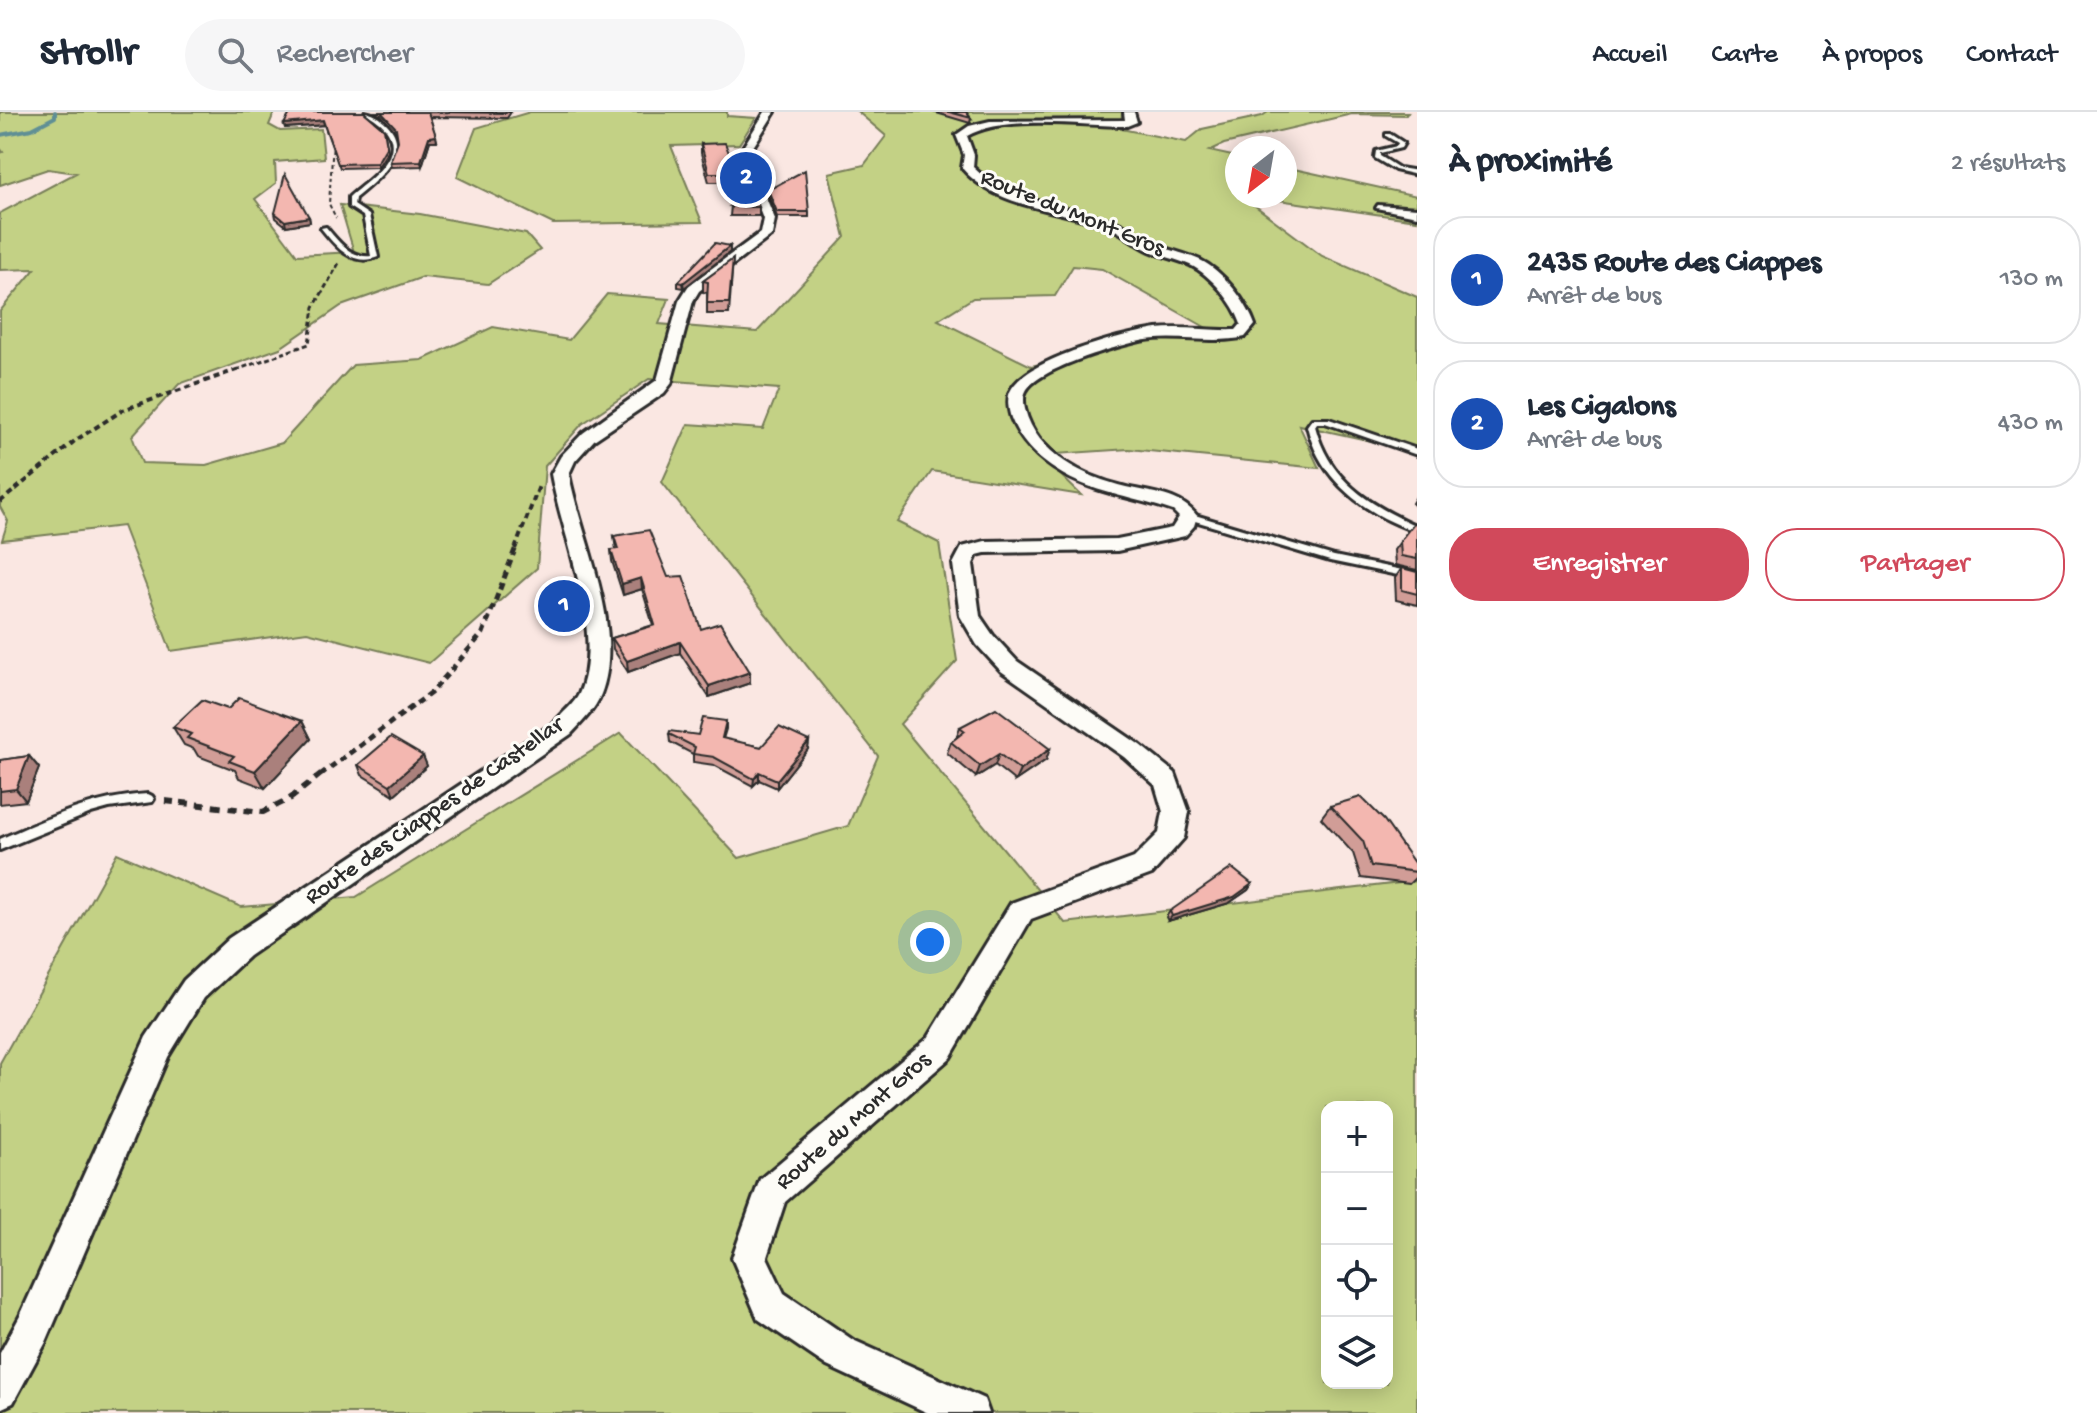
<!DOCTYPE html>
<html lang="fr">
<meta charset="utf-8">
<style>
body{margin:0;font-family:"Gochi Hand",sans-serif;background:#f6f6f7;color:#1f2937}
.controls{position:absolute;right:24px;bottom:24px;display:grid;overflow:hidden;border-radius:16px;box-shadow:0 4px 20px #0003}
.controls button{width:72px;height:72px;display:grid;place-items:center;padding:0;border:0;border-bottom:2px solid #e0e1e3;background:#fff;color:#1f2937;font:40px sans-serif}
.compass{position:absolute;left:1225px;top:24px;width:72px;height:72px;border-radius:50%;background:#fff;box-shadow:0 4px 20px #0003;rotate:211deg}
.you{position:absolute;left:930px;top:830px;width:28px;height:28px;margin:-20px;border:6px solid #fff;border-radius:50%;background:#1a73e8;box-shadow:0 0 0 12px #1a73e833}
.badge{display:grid;place-items:center;width:52px;height:52px;border-radius:50%;background:#d1495b;color:#fff;font-size:26px;font-weight:700}
.pin{position:absolute;translate:-50% -50%;border:4px solid #fff;box-shadow:0 2px 8px #0006}
.list{margin:0;padding:0;list-style:none}
h2{display:flex;justify-content:space-between;align-items:center;height:104px;margin:0;padding:0 32px;font-size:34px}
h2 small{font-size:26px;font-weight:400;color:#747a83}
.list li{display:grid;grid-template-columns:52px 1fr auto;gap:24px;align-items:center;box-sizing:border-box;height:128px;margin:0 16px 16px;padding:0 16px;border:2px solid #e0e1e3;border-radius:32px}
.list b{display:block;font-size:30px;white-space:nowrap}
.list p{margin:0;font-size:26px;white-space:nowrap;color:#747a83}
.list em{font-size:26px;font-style:normal;color:#747a83}
.actions{display:flex;gap:16px;padding:24px 32px}
.actions a{flex:1;padding:18px 0;border:2px solid #d1495b;border-radius:32px;text-align:center;font-size:28px;color:#d1495b}
.actions .main{background:#d1495b;color:#fff}
.icon{flex:none;width:44px;height:44px;fill:none;stroke:currentColor;stroke-width:2;stroke-linecap:round;stroke-linejoin:round}
.map{position:relative;flex:none;width:1417px;height:1301px;overflow:hidden}
header{display:flex;align-items:center;gap:48px;box-sizing:border-box;height:112px;padding:0 40px;background:#fff;border-bottom:2px solid #e0e1e3}
header strong{font-size:38px}
nav{display:flex;gap:44px;margin-inline-start:auto;font-size:28px}
.search{width:560px;height:72px;background:#f6f6f7;display:flex;align-items:center;gap:20px;box-sizing:border-box;padding:0 28px;border-radius:44px;color:#747a83;font-size:30px}
main{display:flex}
aside{flex:1;background:#fff}
.map>svg:first-child{display:block}
</style>
<header>
<strong>Strollr</strong>
<div class="search"><svg class="icon" aria-label="search" viewBox="0 0 24 24"><circle cx="10" cy="10" r="6"/><path d="M15 15l6 6"/></svg>Rechercher</div>
<nav><a>Accueil</a><a>Carte</a><a>À propos</a><a>Contact</a></nav>
</header>
<main>
<div class="map">
<svg width="1417" height="1301" viewBox="0 0 1417 1301">
<rect width="100%" height="100%" fill="#fae7e2"/>
<filter id="ink" filterUnits="userSpaceOnUse"><feTurbulence type="fractalNoise" baseFrequency=".0125" numOctaves="2"/><feDisplacementMap in="SourceGraphic" scale="16" xChannelSelector="R" yChannelSelector="G"/><feConvolveMatrix kernelMatrix="1 2 1 2 8 2 1 2 1" color-interpolation-filters="sRGB"/></filter>
<g filter="url(#ink)">
<!-- green -->
<g fill="#c3d185" stroke="#777e58" stroke-width="2" fill-rule="evenodd">
<path d="M 0,0 L 283,0 L 274,1 L 269,13 L 280,19 L 321,17 L 324,46 L 275,50 L 276,71 L 255,87 L 297,143 L 354,140 L 340,93 L 420,102 L 526,122 L 540,138 L 488,172 L 423,165 L 341,194 L 280,236 L 179,272 L 132,324 L 142,351 L 206,353 L 282,331 L 353,253 L 422,248 L 493,215 L 569,228 L 607,182 L 669,187 L 659,212 L 757,220 L 845,125 L 829,61 L 864,53 L 886,24 L 858,0 L 1122,0 L 1121,17 L 1186,30 L 1202,17 L 1262,4 L 1268,0 L 1408,0 L 1406,3 L 1352,2 L 1224,32 L 1209,39 L 1237,45 L 1237,84 L 1242,84 L 1322,144 L 1417,185 L 1417,339 L 1299,313 L 1319,356 L 1129,337 L 1040,343 L 1081,383 L 932,359 L 897,410 L 939,431 L 957,549 L 900,612 L 1065,811 L 1417,769 L 1417,1301 L 0,1301 L 0,951 L 117,741 L 241,795 L 356,785 L 621,621 L 739,746 L 848,714 L 878,644 L 662,370 L 688,312 L 763,317 L 779,277 L 649,267 L 582,312 L 545,354 L 537,456 L 429,551 L 307,520 L 171,539 L 123,414 L 2,428 L 8,409 L 0,395 L 0,199 L 35,157 L 0,158 L 0,101 L 76,61 L 48,57 L 0,73 L 0,41 L 3,40 L 0,36 ZM 1073,154 L 1102,157 L 1205,215 L 1031,254 L 938,208 L 973,186 L 1055,184 ZM 1327,995 L 1387,995 L 1387,1271 L 1327,1271 Z"/>
<polygon points="530,0 727,0 727,4 756,6 739,32 671,34 702,110 553,112 457,65 476,16"/>
<polygon points="1285,55 1417,84 1417,108 1251,84 1285,84"/>
</g>
<g fill="none" stroke-linecap="round" stroke-linejoin="round">
<!-- stream -->
<polyline stroke="#5f8f95" stroke-width="4" points="0,23 32,17 55,5 55,0"/>
<!-- service casing -->
<g stroke="#2b2b2b" stroke-width="6">
<g id="service">
<path d="M 365,0 C 373,1 381,6 387,12 C 414,40 376,69 355,86 L 354,93 L 369,103 L 378,145 C 352,155 336,135 321,116 L 326,115 C 339,130 350,146 371,144 L 363,104 L 349,95 L 349,85 C 365,70 404,47 388,20 C 383,11 373,6 365,0 Z"/>
<polygon points="1386,22 1390,22 1404,31 1401,36 1380,41 1380,44 1399,56 1417,59 1417,63 1395,58 1375,46 1376,39 1397,34 1398,31 1386,24"/>
<polygon points="1378,93 1417,96 1417,100 1413,99 1417,100 1417,104 1376,96"/>
<path d="M 1312,307 L 1329,307 L 1417,337 L 1417,343 L 1325,311 L 1317,311 L 1315,314 C 1329,368 1368,392 1417,414 L 1417,420 C 1365,402 1320,369 1307,314 Z"/>
<polygon points="1188,401 1334,444 1417,461 1417,467 1330,449 1185,406 1185,402"/>
<path d="M 148,682 L 152,684 L 154,687 L 152,690 L 109,696 L 91,701 L 0,738 L 0,727 C 48,706 94,685 148,682 Z"/>
</g>
</g>
<!-- minor casing -->
<g stroke="#2b2b2b" stroke-width="6">
<g id="minor">
<path d="M 765,0 L 775,0 L 748,43 L 775,107 L 772,123 L 699,179 L 693,189 L 671,272 L 664,281 L 594,328 L 575,349 L 569,362 C 581,427 626,517 601,582 C 595,598 582,610 571,622 L 249,844 L 204,886 L 168,945 L 46,1230 L 13,1291 L 0,1297 L 0,1241 L 20,1204 L 146,925 L 184,868 L 229,826 L 555,610 C 562,601 574,592 579,582 C 606,521 562,425 551,362 L 561,344 L 583,321 L 657,268 L 679,189 L 689,173 L 760,121 L 763,107 L 738,43 Z"/>
<path d="M 1124,0 L 1134,0 L 1137,10 L 1127,14 C 1083,14 1005,2 967,24 L 974,43 L 973,55 C 1009,91 1070,94 1116,110 C 1132,116 1144,128 1159,134 C 1173,139 1187,142 1200,148 C 1223,159 1247,190 1255,213 L 1245,225 C 1210,233 1172,221 1136,230 C 1111,236 1038,257 1026,279 C 1023,284 1024,292 1025,297 C 1036,342 1085,365 1126,375 C 1151,381 1181,382 1197,404 L 1194,414 L 1185,424 L 1117,439 L 985,441 L 977,443 L 973,452 L 980,504 L 993,523 L 1017,549 L 1140,633 L 1175,661 L 1189,700 L 1184,726 L 1152,762 L 1031,807 L 950,946 L 785,1090 L 767,1145 L 784,1181 L 853,1228 L 984,1287 L 989,1301 L 928,1301 L 827,1254 L 758,1207 L 732,1146 L 760,1067 L 928,926 L 1011,791 L 1134,746 L 1159,721 L 1163,700 L 1155,673 L 1124,645 L 1001,559 L 977,533 L 960,504 L 953,452 L 962,435 L 985,429 L 1117,427 L 1172,416 L 1179,405 L 1173,399 C 1137,386 1098,382 1064,363 C 1040,349 1021,332 1011,306 C 1008,296 1006,285 1012,276 C 1031,246 1122,222 1157,217 C 1183,214 1209,219 1236,218 L 1241,212 C 1234,191 1211,163 1190,153 C 1177,147 1163,145 1150,139 C 1136,133 1126,123 1113,117 C 1065,97 997,98 962,56 L 964,43 L 956,23 L 969,14 L 990,9 L 1125,8 Z"/>
</g>
</g>
<!-- path-far4 -->
<polyline stroke="#2b2b2b" stroke-width="2" stroke-dasharray="4 3" stroke-linecap="butt" points="333,30 329,92 336,106"/>
<!-- path-far3 -->
<polyline stroke="#2b2b2b" stroke-width="3" stroke-dasharray="5 3" stroke-linecap="butt" points="236,258 309,232 314,195 339,151"/>
<!-- path-far2 -->
<g stroke="#2b2b2b" stroke-width="4" stroke-dasharray="6 4" stroke-linecap="butt">
<polyline points="0,390 76,328 123,298 242,256"/>
<polyline points="515,437 539,374"/>
</g>
<!-- path-far1 -->
<polyline stroke="#2b2b2b" stroke-width="5" stroke-dasharray="7 5" stroke-linecap="butt" points="320,663 432,580 483,521 516,435"/>
<!-- path -->
<polyline stroke="#2b2b2b" stroke-width="6" stroke-dasharray="9 7" stroke-linecap="butt" points="165,689 263,700 291,686 322,661"/>
<!-- service -->
<use href="#service" fill="#fdfcf7" fill-rule="evenodd"/>
<!-- minor -->
<use href="#minor" fill="#fdfcf7" fill-rule="evenodd"/>
</g>
<!-- wall -->
<g fill="#d19d97" stroke="#2b2b2b" stroke-width="2">
<polygon points="364,0 388,39 378,55 340,56 324,13 285,16 284,12"/>
<polygon points="370,0 511,0 507,6 430,5 437,29 430,29 422,54 391,55 390,50 398,29 397,21 381,3"/>
<polygon points="933,0 966,0 971,6 970,11"/>
<polygon points="701,32 737,61 737,70 709,70 701,41"/>
<polygon points="768,78 809,100 809,105 777,105 768,83"/>
<polygon points="731,94 759,95 759,104 730,104"/>
<polygon points="275,101 309,105 310,110 286,114 276,106"/>
<polygon points="730,134 730,140 684,176 678,175 678,170"/>
<polygon points="733,147 729,202 707,202 707,181 703,180 703,169"/>
<polygon points="1417,383 1417,396 1412,391"/>
<polygon points="1414,411 1417,412 1417,458 1395,453 1394,438"/>
<polygon points="614,424 668,465 701,517 750,571 709,585 680,541 628,560 613,537 612,526 653,513 642,477 623,483 612,449 611,438 616,438"/>
<polygon points="1402,456 1417,460 1417,493 1396,488 1395,466"/>
<polygon points="228,597 302,609 311,627 265,676 239,666 235,658 198,644 194,637 184,633 173,615"/>
<polygon points="726,609 726,617 723,627 761,635 809,629 808,637 777,676 759,668 753,674 714,653 693,650 693,642 670,630 669,622 698,623"/>
<polygon points="960,615 1046,648 1015,669 995,653 976,665 947,641 951,630 956,626"/>
<polygon points="29,644 39,656 26,689 0,692 0,648"/>
<polygon points="423,644 427,654 394,683 362,663 358,653"/>
<polygon points="1330,694 1417,760 1417,764 1409,772 1361,766 1353,741 1321,706"/>
<polygon points="1252,772 1248,778 1229,791 1168,809 1166,805 1170,799"/>
</g>
<!-- shaded-wall -->
<g fill="#aa807b" stroke="#2b2b2b" stroke-width="2">
<polygon points="323,8 324,13 285,16 284,12"/>
<polygon points="384,17 388,39 378,55 377,51"/>
<polygon points="436,24 437,29 430,29 422,54 421,49 429,25"/>
<polygon points="309,105 310,110 286,114 285,109"/>
<polygon points="730,134 730,140 684,176 683,171"/>
<polygon points="641,466 642,477 623,483 622,472"/>
<polygon points="680,530 680,541 628,560 627,549"/>
<polygon points="750,560 750,571 709,585 709,574"/>
<polygon points="302,609 311,627 265,676 255,659"/>
<polygon points="809,629 808,637 777,676 777,668"/>
<polygon points="1050,637 1046,648 1015,669 1020,658"/>
<polygon points="999,642 995,653 976,665 980,654"/>
<polygon points="29,644 39,656 26,689 16,677"/>
<polygon points="423,644 427,654 394,683 390,673"/>
<polygon points="759,660 759,668 753,674 754,667"/>
<polygon points="1252,772 1248,778 1229,791 1168,809 1172,804"/>
</g>
<!-- building -->
<g fill="#f3b7b0" stroke="#2b2b2b" stroke-width="2">
<polygon points="291,0 364,0 384,17 387,34 377,51 338,52 323,8 284,12"/>
<polygon points="381,0 507,0 506,1 428,0 436,24 429,25 421,49 390,50 398,29 396,16"/>
<polygon points="949,0 966,0 971,6"/>
<polygon points="725,31 737,61 709,61 701,32"/>
<polygon points="805,58 809,100 777,100 768,78"/>
<polygon points="285,62 309,105 285,109 275,101"/>
<polygon points="754,82 759,95 731,94"/>
<polygon points="715,131 730,134 683,171 678,170"/>
<polygon points="733,147 729,191 707,191 708,170 703,169"/>
<polygon points="1414,411 1417,412 1417,447 1401,444 1400,429"/>
<polygon points="649,418 668,465 683,464 701,517 720,511 750,560 709,574 680,530 627,549 612,526 655,513 641,466 622,472 611,438 618,437 614,424"/>
<polygon points="1402,456 1417,460 1417,482 1402,478"/>
<polygon points="239,586 302,609 255,659 229,649 234,644 187,626 191,622 173,615 202,588 228,597"/>
<polygon points="996,596 1050,637 1020,658 999,642 980,654 951,630 965,619 960,615"/>
<polygon points="703,606 726,609 722,626 761,635 779,615 809,629 777,668 759,660 754,667 714,645 693,642 695,635 669,622 670,619 698,623"/>
<polygon points="391,625 423,644 390,673 358,653"/>
<polygon points="29,644 16,677 0,679 0,648"/>
<polygon points="1361,685 1384,708 1417,755 1417,760 1371,754 1363,729 1330,694"/>
<polygon points="1232,756 1252,772 1234,785 1172,804 1170,799"/>
</g>
</g>
<g text-anchor="middle" dominant-baseline="central" stroke-width="6" stroke-linejoin="round" paint-order="stroke">
<!-- street labels -->
<g font-size="24" fill="#2b2b2b" stroke="#fdfcf7">
<text transform="translate(1072 102) rotate(22)">Route du Mont Gros</text>
<text transform="translate(435 700) rotate(-35)">Route des Ciappes de Castellar</text>
<text transform="translate(854 1010) rotate(-41)">Route du Mont Gros</text>
</g>
</g>
</svg>
<div class="controls">
<button>+</button>
<button>−</button>
<button><svg class="icon" aria-label="locate" viewBox="0 0 24 24"><circle cx="12" cy="12" r="6"/><path d="M12 2v4M12 18v4M2 12h4M18 12h4"/></svg></button>
<button><svg class="icon" aria-label="layers" viewBox="0 0 24 24"><path d="M12 4l9 5-9 5-9-5zM3 14l9 5 9-5"/></svg></button>
</div>
<svg class="compass" viewBox="-18 -18 36 36"><path d="M0-13l5 13h-10z" fill="#e53935"/><path d="M0 13l5-13h-10z" fill="#747a83"/></svg>
<div class="you"></div>
<div class="pin badge" style="left:564px;top:494px;background:#1a4fb4">1</div>
<div class="pin badge" style="left:746px;top:66px;background:#1a4fb4">2</div>
</div>
<aside>
<h2>À proximité<small>2 résultats</small></h2>
<ul class="list">
<li><span class="badge" style="background:#1a4fb4">1</span><div><b>2435 Route des Ciappes</b><p>Arrêt de bus</p></div><em>130 m</em></li>
<li><span class="badge" style="background:#1a4fb4">2</span><div><b>Les Cigalons</b><p>Arrêt de bus</p></div><em>430 m</em></li>
</ul>
<div class="actions"><a class="main">Enregistrer</a><a>Partager</a></div>
</aside>
</main>
